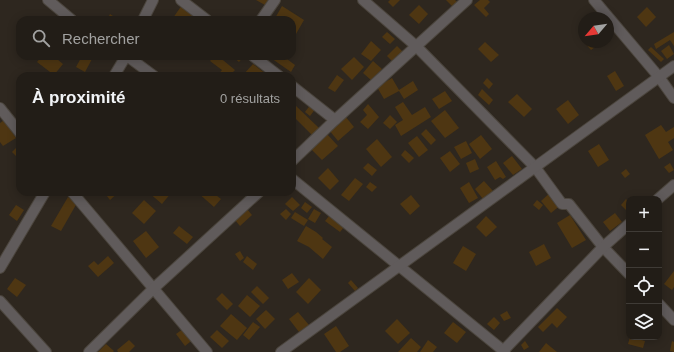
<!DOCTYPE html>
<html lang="fr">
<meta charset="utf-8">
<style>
body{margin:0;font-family:Arial,sans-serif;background:#2e2a24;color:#f1f3f6}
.controls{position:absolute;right:12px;bottom:12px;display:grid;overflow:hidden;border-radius:8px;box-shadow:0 2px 10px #0003}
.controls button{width:36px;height:36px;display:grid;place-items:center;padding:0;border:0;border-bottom:1px solid #3f3b36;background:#221d17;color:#f1f3f6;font:20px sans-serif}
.compass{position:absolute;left:578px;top:12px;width:36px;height:36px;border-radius:50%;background:#221d17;box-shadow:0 2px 10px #0003;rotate:241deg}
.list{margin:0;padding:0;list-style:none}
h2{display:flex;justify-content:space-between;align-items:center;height:52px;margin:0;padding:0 16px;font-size:17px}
h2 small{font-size:13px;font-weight:400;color:#a2a2a1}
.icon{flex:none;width:22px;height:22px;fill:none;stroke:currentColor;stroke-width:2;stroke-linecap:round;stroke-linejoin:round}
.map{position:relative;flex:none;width:674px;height:352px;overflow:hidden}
.search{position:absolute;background:#221d17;box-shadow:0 2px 10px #0003;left:16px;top:16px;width:280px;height:44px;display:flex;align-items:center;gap:10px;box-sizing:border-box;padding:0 14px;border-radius:12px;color:#a2a2a1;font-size:15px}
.panel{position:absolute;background:#221d17;box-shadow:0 2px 10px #0003;left:16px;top:72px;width:280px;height:124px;border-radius:12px}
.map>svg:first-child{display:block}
</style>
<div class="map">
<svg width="674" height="352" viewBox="0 0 674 352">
<rect width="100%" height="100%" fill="#2e271f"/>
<!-- building -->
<g fill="#4e3612">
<polygon points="256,0 268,0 265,5"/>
<polygon points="390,0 400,0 393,7 388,2"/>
<polygon points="446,0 455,0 457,2 453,7"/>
<polygon points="480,0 488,0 490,2 484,8 489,14 486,17 474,5"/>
<polygon points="182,5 203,20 177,20 173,18"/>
<polygon points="419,5 428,14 419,24 409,15"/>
<polygon points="282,6 304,20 296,34 292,31 292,20 274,20"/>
<polygon points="647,7 656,17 646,27 637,17"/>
<polygon points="110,14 119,20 107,20"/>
<polygon points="387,32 395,39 390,44 382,37"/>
<polygon points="674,32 674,46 670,40 656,49 654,44"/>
<polygon points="371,41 381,50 371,61 361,54"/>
<polygon points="485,42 499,55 491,62 478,49"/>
<polygon points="584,42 596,42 598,45 591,50"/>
<polygon points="669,45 674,54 667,59 661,51"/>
<polygon points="397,46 404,53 394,63 387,56"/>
<polygon points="651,47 664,59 661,62 648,50"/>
<polygon points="42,56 59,56 57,59 63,64 54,75 37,62"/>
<polygon points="82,56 86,56 92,59 85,72 76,67"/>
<polygon points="214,56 218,56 235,70 229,76 217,76 222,70 210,61"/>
<polygon points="232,56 244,56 239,62"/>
<polygon points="268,56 283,56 295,65 291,72"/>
<polygon points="354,57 364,67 352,80 341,69"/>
<polygon points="373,61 382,69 371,80 363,73"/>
<polygon points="253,64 266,74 264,76 242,76"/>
<polygon points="615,71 624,86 616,91 607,76"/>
<polygon points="337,75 344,80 335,92 328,88"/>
<polygon points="392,78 399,90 413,81 418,90 404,99 399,91 384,99 377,87"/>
<polygon points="487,78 493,84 489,89 483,83"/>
<polygon points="482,89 493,100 489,105 478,95"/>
<polygon points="445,91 452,101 439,109 432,99"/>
<polygon points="517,94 532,109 524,117 508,102"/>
<polygon points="568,100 579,115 568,124 556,109"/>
<polygon points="403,102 412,115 425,107 431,117 401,136 395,125 403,120 395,107"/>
<polygon points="311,104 316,108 310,116 305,112"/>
<polygon points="368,104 379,117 368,129 360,122 367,115 363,110"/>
<polygon points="295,105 319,128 312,135 292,115 292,108"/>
<polygon points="445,110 459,128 445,138 431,121"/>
<polygon points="390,115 397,122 390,129 383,123"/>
<polygon points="345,116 354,127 338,141 329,130"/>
<polygon points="4,120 16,138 3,146 0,142 0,123"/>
<polygon points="661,125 666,132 674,127 674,138 668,142 673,150 659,159 645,135"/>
<polygon points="426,129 436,140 431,145 421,134"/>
<polygon points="327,134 338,146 322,160 311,149"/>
<polygon points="481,135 492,149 480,159 469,144"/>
<polygon points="417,136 428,150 419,157 408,143"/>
<polygon points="377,139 392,157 381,167 366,149"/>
<polygon points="466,141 472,153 461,159 454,147"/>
<polygon points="599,144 609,160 598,167 588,151"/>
<polygon points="18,146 20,147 20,160 12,152"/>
<polygon points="405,150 414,158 409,163 401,155"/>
<polygon points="450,151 460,164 450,172 440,158"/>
<polygon points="512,156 522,169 513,175 503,163"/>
<polygon points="475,159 479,169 470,173 466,163"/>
<polygon points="496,161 506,177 503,179 500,177 495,180 487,167"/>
<polygon points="368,163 377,170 372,176 363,168"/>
<polygon points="670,163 674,170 669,173 664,167"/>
<polygon points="328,168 339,181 330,190 318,178"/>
<polygon points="626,169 630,174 625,178 621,173"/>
<polygon points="355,178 363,184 349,201 341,195"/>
<polygon points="484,181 493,191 483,199 475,189"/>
<polygon points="370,182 377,187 372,192 366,187"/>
<polygon points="469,182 478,198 469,203 460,188"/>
<polygon points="552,191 562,204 551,213 541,201"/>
<polygon points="104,192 119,192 110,200"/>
<polygon points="148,192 170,192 171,193 162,204"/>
<polygon points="197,192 212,192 221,199 214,207"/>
<polygon points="411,195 420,206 410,215 400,204"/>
<polygon points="68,197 77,203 61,231 51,226"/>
<polygon points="292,197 300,205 293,211 285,204"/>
<polygon points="626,199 629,203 629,211 628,212 621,205"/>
<polygon points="144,200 156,211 144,224 132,213"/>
<polygon points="537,200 543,205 539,210 533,205"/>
<polygon points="305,202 312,207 307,213 301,208"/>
<polygon points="16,205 24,210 17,221 9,215"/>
<polygon points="247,209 252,215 240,226 235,220"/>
<polygon points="286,209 291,214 286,220 280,214"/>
<polygon points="314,209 321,213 315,223 308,219"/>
<polygon points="295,212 308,220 304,226 291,218"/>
<polygon points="615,213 622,222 610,231 603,222"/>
<polygon points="570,215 586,240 572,248 557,223"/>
<polygon points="329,216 344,227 340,232 325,221"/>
<polygon points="486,216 497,227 486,237 476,227"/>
<polygon points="179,226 193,237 187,244 173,233"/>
<polygon points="306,226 316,232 323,238 322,239 332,247 323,259 309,247 297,241"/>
<polygon points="146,231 159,247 146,258 133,241"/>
<polygon points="544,244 551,258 536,266 529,252"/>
<polygon points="463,246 476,254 466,271 453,263"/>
<polygon points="240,251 244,258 240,261 235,254"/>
<polygon points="108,256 114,263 98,277 88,266 94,261 98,265"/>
<polygon points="247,256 257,264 253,270 243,262"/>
<polygon points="674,271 674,287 672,290 664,284"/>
<polygon points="292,273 299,282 288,289 282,280"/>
<polygon points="15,278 26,285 17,297 7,289"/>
<polygon points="309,278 321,290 308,304 296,292"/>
<polygon points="351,280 358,288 355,291 348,283"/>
<polygon points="257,286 269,298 263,304 251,292"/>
<polygon points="222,293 233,304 227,310 216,299"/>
<polygon points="247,295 260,306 250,317 238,306"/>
<polygon points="557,308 567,317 557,328 552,323 543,332 538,327"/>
<polygon points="266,310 275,319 265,329 256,319"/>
<polygon points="507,311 511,318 504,321 500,315"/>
<polygon points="298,312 309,325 299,332 289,319"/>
<polygon points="231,314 247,328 237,340 220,326"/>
<polygon points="494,317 500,323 494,330 487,324"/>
<polygon points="397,319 410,333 398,344 385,331"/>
<polygon points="253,322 260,327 249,340 243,335"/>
<polygon points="453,322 466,332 457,343 444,333"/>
<polygon points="187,326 195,338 185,346 176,334"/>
<polygon points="336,326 349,346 340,352 336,352 324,334"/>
<polygon points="217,330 229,341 222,348 210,337"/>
<polygon points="630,337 645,341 643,348 628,344"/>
<polygon points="411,338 421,347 417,352 398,352"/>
<polygon points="129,340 135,346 129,352 118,352 117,350"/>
<polygon points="428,340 437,347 433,352 420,352"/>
<polygon points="525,341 529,347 524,350 521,345"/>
<polygon points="672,341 674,342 674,352 670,351"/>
<polygon points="546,343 557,352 539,352"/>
<polygon points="106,344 114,351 113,352 98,352"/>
</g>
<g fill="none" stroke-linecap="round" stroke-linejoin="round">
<!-- minor casing -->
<g stroke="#4b453d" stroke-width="12">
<g id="minor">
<polyline points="48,0 72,20"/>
<polyline points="181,0 207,20"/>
<polyline points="363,0 416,46 535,167 562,204 569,204 603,247 629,274"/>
<polyline points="594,0 659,77 674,98"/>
<polyline points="143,20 153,0"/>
<polyline points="261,20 275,0"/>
<polyline points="127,56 154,76"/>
<polyline points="253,56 279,76"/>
<polyline points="114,76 126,56"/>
<polyline points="292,86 335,120"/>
<polyline points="0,108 20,133"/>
<polyline points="292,161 335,120 467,0"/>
<polyline points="292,179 505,352"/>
<polyline points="72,192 207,352"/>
<polyline points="658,199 674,185"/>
<polyline points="0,268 45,192"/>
<polyline points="0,301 46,352"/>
<polyline points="659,304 674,320"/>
<polyline points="89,352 154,288 259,192"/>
<polyline points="281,352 674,66"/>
<polyline points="502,352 603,247 629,224"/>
</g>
</g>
<!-- minor -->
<use href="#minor" stroke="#605b5b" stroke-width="10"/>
</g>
</svg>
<div class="controls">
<button>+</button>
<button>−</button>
<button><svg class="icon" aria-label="locate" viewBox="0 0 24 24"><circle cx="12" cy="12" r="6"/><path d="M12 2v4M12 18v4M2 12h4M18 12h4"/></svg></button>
<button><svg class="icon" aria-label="layers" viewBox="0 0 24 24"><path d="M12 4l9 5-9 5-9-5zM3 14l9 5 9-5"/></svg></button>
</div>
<svg class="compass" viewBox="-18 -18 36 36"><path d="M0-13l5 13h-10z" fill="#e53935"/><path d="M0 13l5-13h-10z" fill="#a2a2a1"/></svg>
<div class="search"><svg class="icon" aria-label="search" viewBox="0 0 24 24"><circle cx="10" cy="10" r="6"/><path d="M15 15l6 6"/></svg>Rechercher</div>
<section class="panel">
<h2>À proximité<small>0 résultats</small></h2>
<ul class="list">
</ul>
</section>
</div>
